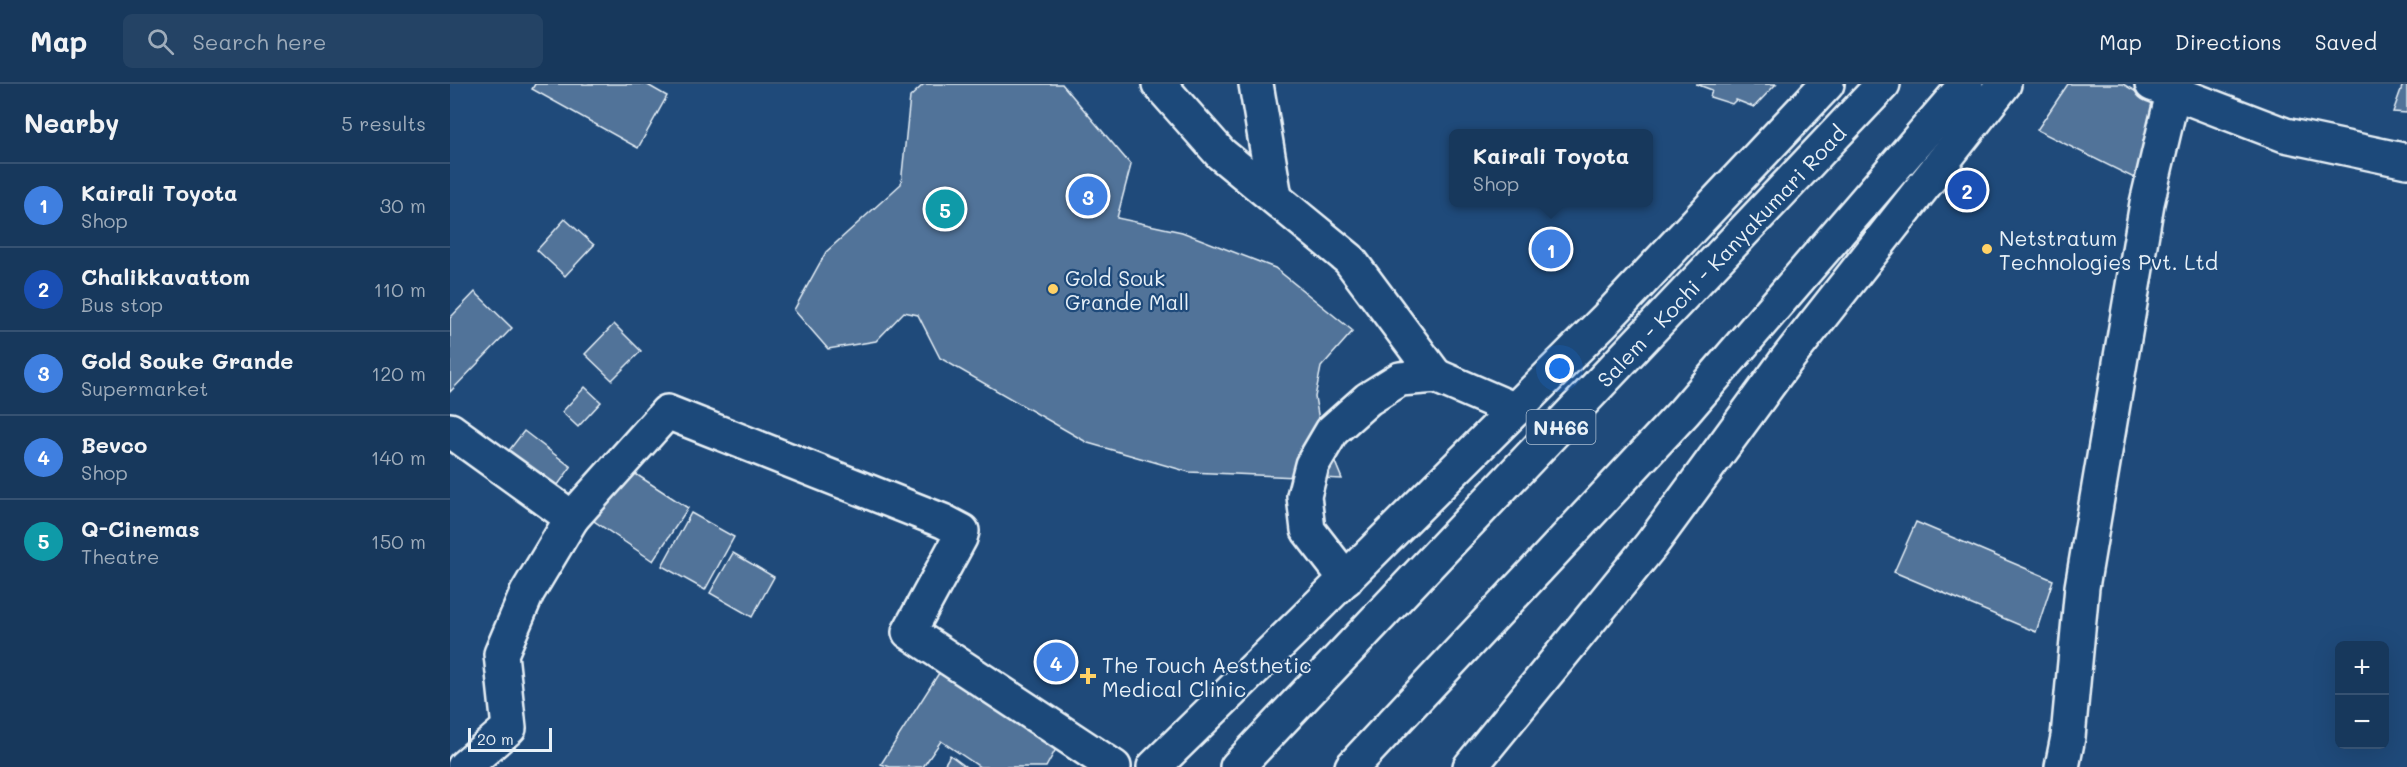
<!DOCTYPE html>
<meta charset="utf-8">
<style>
body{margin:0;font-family:Mali,sans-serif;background:#244365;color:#f1f3f6}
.controls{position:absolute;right:18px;bottom:18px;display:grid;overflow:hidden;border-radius:9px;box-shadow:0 6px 24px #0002}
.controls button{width:54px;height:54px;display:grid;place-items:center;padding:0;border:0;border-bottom:2px solid #365272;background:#17385c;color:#f1f3f6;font:30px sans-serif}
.scale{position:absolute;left:18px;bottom:15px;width:84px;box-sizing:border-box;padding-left:6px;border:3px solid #e8f1f8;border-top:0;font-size:16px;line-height:21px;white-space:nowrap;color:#e8f1f8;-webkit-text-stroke:4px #1f4a7a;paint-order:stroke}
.you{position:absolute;left:1110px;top:285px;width:21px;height:21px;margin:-15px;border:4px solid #fff;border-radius:50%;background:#1a73e8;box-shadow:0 0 0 9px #1a73e833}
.badge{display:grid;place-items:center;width:39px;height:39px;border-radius:50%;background:#ffd166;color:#fff;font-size:20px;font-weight:700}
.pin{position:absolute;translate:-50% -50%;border:3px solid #fff;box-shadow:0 2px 6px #0006}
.popup{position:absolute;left:999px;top:45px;width:204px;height:78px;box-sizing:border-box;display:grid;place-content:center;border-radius:9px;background:#17385c;filter:drop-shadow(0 2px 4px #0005);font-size:20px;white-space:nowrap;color:#9eacbb}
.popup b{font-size:22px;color:#f1f3f6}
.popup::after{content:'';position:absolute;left:50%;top:100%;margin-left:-12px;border:12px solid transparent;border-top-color:#17385c}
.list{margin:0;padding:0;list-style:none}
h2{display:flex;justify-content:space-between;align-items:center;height:78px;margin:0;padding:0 24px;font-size:26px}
h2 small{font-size:20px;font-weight:400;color:#9eacbb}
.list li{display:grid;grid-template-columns:39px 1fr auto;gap:18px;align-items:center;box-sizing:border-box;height:84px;padding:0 24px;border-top:2px solid #365272}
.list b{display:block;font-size:22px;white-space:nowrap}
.list p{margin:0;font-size:20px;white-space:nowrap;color:#9eacbb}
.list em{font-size:20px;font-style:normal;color:#9eacbb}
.icon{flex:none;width:33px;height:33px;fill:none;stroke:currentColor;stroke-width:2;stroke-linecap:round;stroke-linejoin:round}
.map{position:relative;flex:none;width:1957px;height:683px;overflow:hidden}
header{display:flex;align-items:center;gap:36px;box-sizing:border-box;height:84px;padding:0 30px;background:#17385c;border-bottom:2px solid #365272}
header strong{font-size:28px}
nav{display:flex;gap:33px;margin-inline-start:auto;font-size:21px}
.search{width:420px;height:54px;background:#244365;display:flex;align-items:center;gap:15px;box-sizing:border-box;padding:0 21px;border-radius:9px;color:#9eacbb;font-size:22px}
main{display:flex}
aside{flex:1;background:#17385c}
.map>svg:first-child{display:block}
</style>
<header>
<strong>Map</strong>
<div class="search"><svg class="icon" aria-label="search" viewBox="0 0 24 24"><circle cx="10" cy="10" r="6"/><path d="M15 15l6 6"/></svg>Search here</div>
<nav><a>Map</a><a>Directions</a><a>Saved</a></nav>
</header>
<main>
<aside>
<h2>Nearby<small>5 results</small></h2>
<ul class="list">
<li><span class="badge" style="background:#3f7fe0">1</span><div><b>Kairali Toyota</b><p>Shop</p></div><em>30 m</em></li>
<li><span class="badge" style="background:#1a4fb4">2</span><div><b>Chalikkavattom</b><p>Bus stop</p></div><em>110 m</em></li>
<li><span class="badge" style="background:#3f7fe0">3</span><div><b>Gold Souke Grande</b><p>Supermarket</p></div><em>120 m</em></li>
<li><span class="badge" style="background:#3f7fe0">4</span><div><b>Bevco</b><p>Shop</p></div><em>140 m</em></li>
<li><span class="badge" style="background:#0f9aa8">5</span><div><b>Q-Cinemas</b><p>Theatre</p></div><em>150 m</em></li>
</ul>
</aside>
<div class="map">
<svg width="1957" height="683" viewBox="0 0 1957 683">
<rect width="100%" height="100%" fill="#1f4a7a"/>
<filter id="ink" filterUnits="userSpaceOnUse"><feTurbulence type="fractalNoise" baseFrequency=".0167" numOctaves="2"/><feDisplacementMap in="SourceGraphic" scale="12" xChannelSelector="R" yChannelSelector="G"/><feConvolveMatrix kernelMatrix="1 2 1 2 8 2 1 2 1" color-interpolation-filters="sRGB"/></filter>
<g filter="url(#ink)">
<!-- building -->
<g fill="#517399" stroke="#e8f1f8" stroke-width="1.5">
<polygon points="85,0 196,0 217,12 188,64 82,5"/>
<polygon points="474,0 612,0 681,81 667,134 732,148 825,184 903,247 871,283 865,313 870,342 892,395 739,388 638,359 490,274 468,231 454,228 426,257 378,265 344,226 376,168 451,100 460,13"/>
<polygon points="1246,0 1326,0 1304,23 1286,16 1282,20 1260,13 1262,6"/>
<polygon points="1618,0 1673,0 1707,20 1686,95 1587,46"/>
<polygon points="1953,0 1957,0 1957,29 1943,28"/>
<polygon points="115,135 144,161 115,192 87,166"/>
<polygon points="25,208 62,244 0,308 0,234"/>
<polygon points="164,240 191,267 162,296 135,270"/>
<polygon points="135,303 151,318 128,343 112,328"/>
<polygon points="74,347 121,383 105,405 57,369"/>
<polygon points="178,385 238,424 203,477 144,437"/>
<polygon points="241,429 284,453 255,506 212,482"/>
<polygon points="1466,438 1603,496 1586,548 1444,488"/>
<polygon points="283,469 324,493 302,533 260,509"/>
<polygon points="489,589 607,663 596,683 530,683 491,657 473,683 440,683 431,680"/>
<polygon points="500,671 516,683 493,683"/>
</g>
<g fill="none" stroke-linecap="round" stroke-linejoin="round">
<!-- minor casing -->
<g stroke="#e8f1f8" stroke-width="38">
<g id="minor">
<polyline points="709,0 771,70 899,175 986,292"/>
<polyline points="806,0 825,113"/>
<polyline points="1702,0 1835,51 1957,77"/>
<polyline points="0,346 122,434 77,509 51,570 59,644 14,683"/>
<polyline points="122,434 217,328 493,437 512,447 510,454 459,548 664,683"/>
<polyline points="896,495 858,446 854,412 862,381 882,347 918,315 950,295 986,292 1065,326"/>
<polyline points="704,683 852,538 1155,236 1377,0"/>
<polyline points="1020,683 1201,461 1335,278 1554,0"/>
<polyline points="1612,683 1618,653 1632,503 1697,119 1723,9"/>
</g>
</g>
<!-- highway casing -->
<g stroke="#e8f1f8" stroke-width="38">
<g id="highway">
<path id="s1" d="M 787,683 L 1433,0"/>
<polyline points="902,683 1234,328 1516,0"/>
</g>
</g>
<!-- minor -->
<use href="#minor" stroke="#1f4a7a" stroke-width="33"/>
<!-- highway -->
<use href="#highway" stroke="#1f4a7a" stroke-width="33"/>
</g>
</g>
<!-- markers -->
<g fill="#ffd166" stroke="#1f4a7a" stroke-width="2">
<circle cx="1537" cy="165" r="6"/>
<circle cx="603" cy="205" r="6"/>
<path d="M635 583h6v6h6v6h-6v6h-6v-6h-6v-6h6z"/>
</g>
<g text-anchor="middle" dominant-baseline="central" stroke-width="4.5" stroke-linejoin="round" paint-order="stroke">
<!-- shield labels -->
<rect fill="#1f4a7a" stroke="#acbfd2" stroke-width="1.5" x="1076.5" y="326" width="69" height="34" rx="4.5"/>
<g font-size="20" font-weight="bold" fill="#e8f1f8">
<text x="1111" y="343">NH66</text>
</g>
<!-- poi labels -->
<g font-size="21" fill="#e8f1f8" stroke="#1f4a7a" text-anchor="start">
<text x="1549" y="153">Netstratum<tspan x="1549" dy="24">Technologies Pvt. Ltd</tspan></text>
<text x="615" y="193">Gold Souk<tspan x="615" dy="24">Grande Mall</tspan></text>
<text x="652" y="580">The Touch Aesthetic<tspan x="652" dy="24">Medical Clinic</tspan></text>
</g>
<!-- street labels -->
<g font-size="21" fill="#e8f1f8" stroke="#1f4a7a">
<text stroke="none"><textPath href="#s1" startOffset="704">Salem - Kochi - Kanyakumari Road</textPath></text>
</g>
</g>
</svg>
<div class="controls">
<button>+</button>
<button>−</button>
</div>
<div class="scale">20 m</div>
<div class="you"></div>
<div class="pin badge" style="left:1101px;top:165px;background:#3f7fe0">1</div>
<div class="popup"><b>Kairali Toyota</b>Shop</div>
<div class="pin badge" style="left:1517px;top:106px;background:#1a4fb4">2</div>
<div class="pin badge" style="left:638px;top:112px;background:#3f7fe0">3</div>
<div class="pin badge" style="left:606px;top:578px;background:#3f7fe0">4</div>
<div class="pin badge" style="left:495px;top:125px;background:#0f9aa8">5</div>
</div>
</main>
